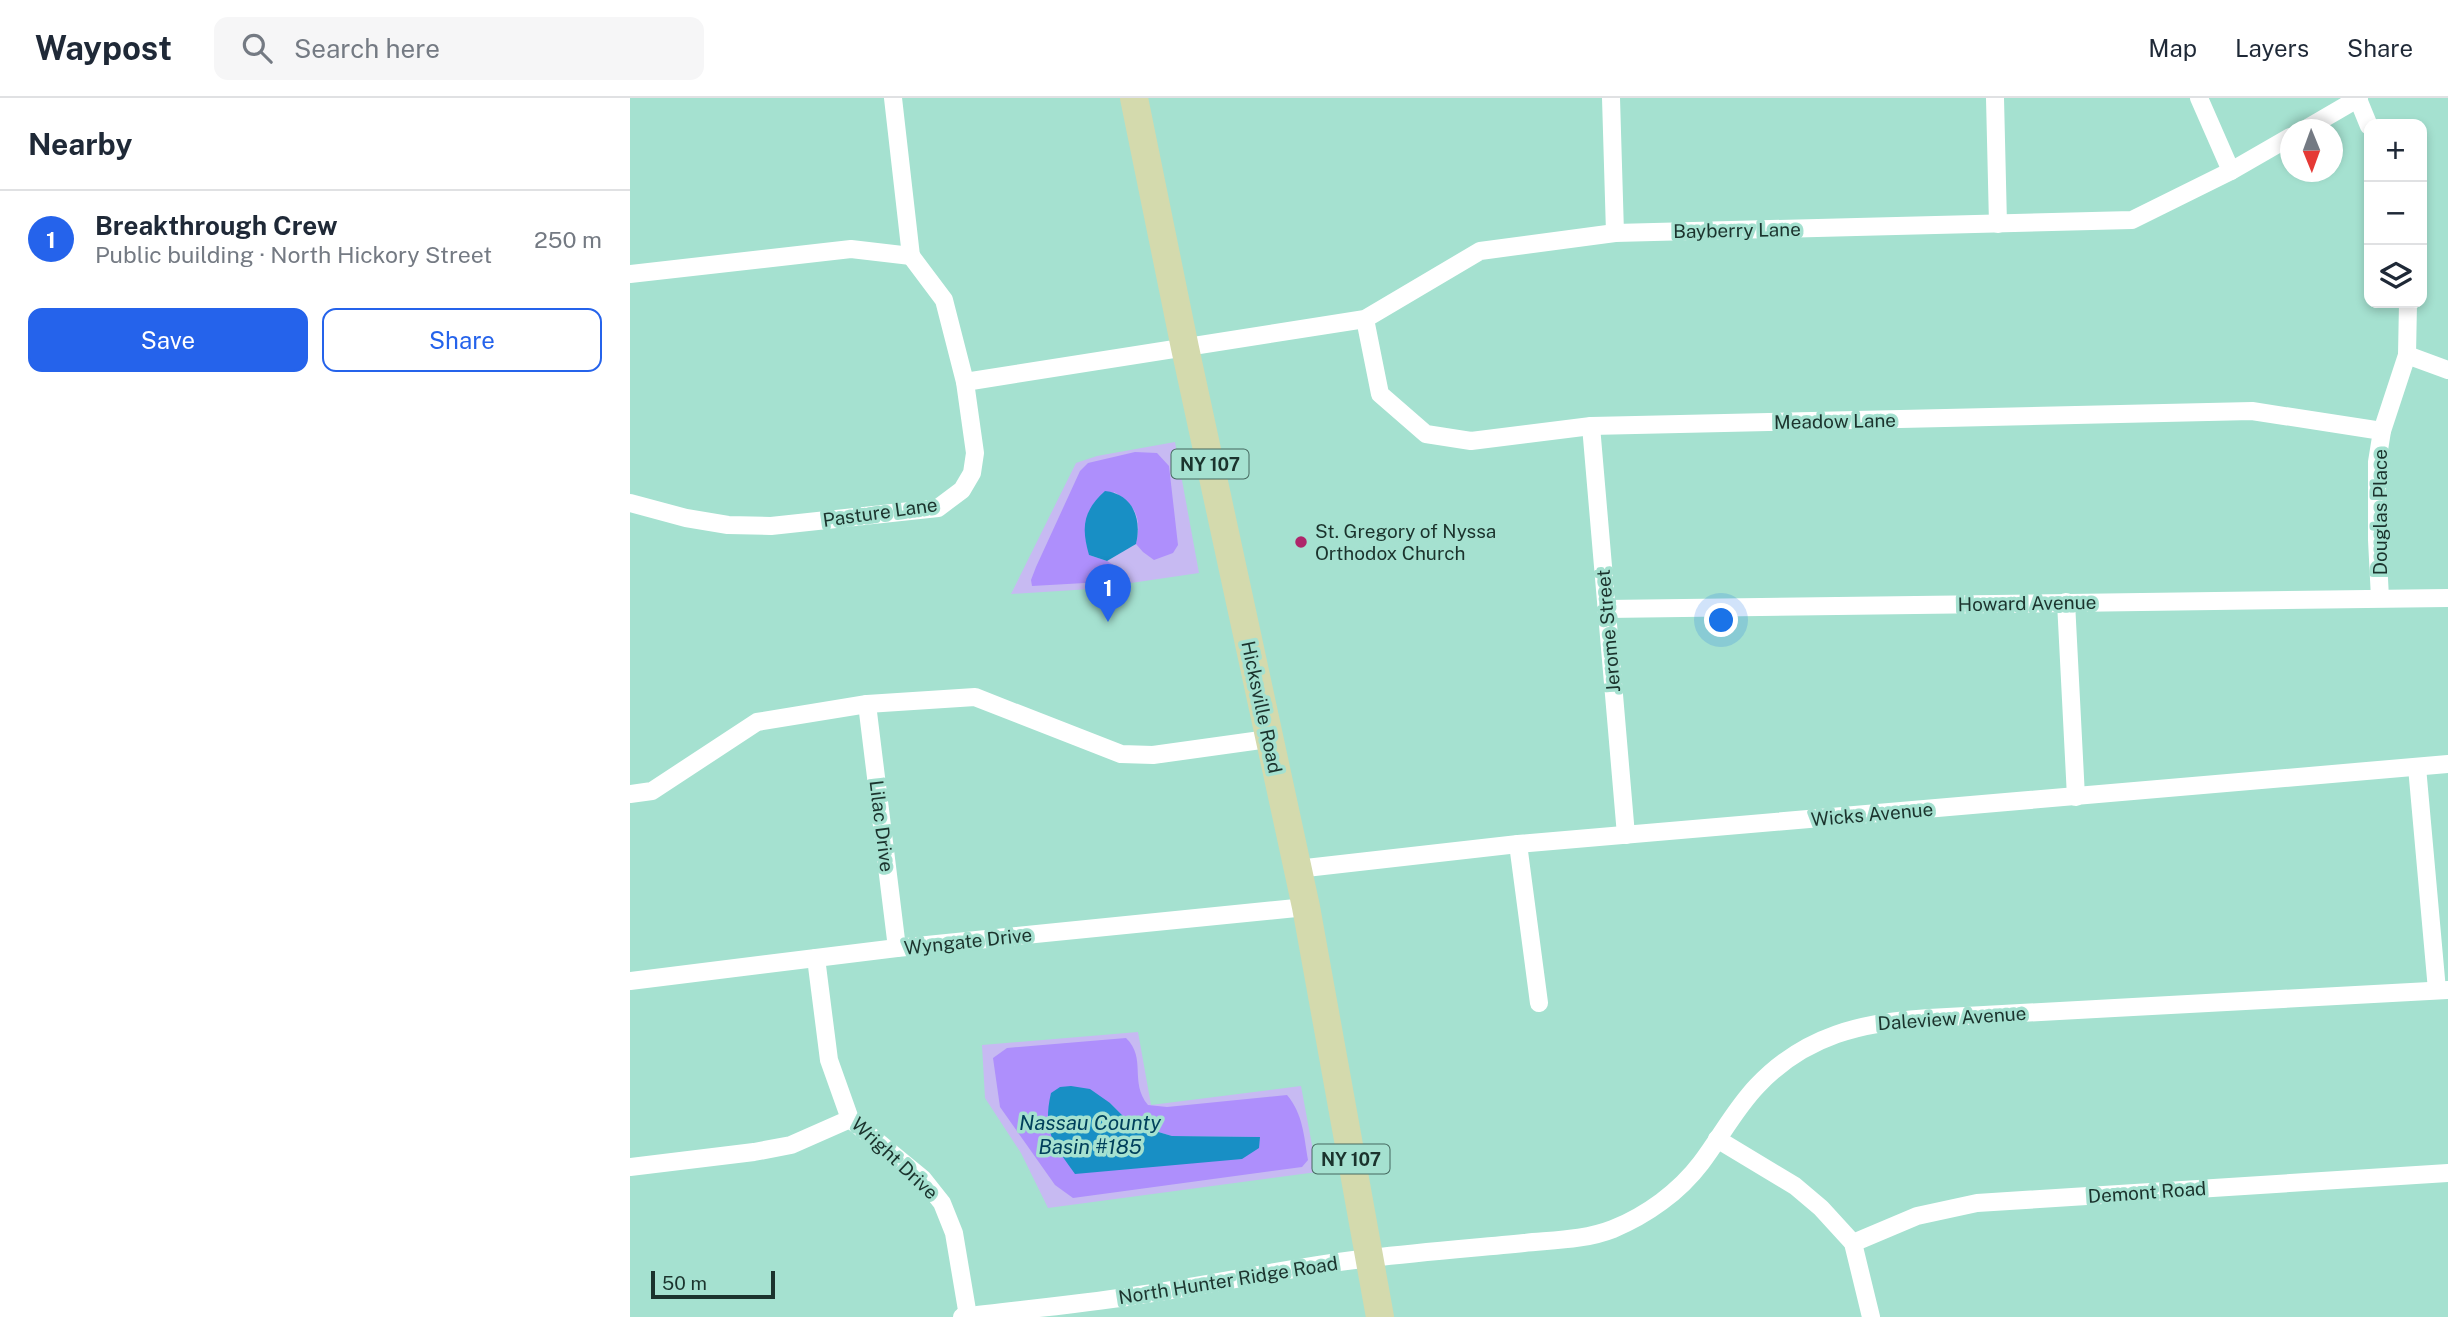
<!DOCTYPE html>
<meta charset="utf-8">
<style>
body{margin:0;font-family:"Public Sans",sans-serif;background:#f6f6f7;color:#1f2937}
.controls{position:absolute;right:21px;top:21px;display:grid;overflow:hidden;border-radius:14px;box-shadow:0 4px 10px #0003}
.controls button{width:63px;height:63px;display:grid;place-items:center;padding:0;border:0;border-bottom:2px solid #e0e1e3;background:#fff;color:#1f2937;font:35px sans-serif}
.compass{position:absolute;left:1650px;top:21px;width:63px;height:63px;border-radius:50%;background:#fff;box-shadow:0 4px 10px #0003;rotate:179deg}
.scale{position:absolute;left:21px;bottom:18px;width:124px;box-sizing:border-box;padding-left:7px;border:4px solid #1b332d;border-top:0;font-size:19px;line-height:24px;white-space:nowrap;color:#1b332d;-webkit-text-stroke:5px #a5e1d0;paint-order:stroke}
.you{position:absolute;left:1092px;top:523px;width:24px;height:24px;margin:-18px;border:5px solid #fff;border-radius:50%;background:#1a73e8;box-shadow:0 0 0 10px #1a73e833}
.badge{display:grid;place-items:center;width:46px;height:46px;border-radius:50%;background:#2563eb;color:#fff;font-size:23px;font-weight:700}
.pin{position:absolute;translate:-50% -58px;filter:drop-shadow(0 2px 4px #0008)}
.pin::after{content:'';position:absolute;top:37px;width:24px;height:21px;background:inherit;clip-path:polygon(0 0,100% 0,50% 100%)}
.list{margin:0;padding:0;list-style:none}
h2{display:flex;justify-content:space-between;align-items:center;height:91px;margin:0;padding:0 28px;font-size:30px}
h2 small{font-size:23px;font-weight:400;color:#747a83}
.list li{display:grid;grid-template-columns:46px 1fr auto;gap:21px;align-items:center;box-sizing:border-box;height:98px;padding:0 28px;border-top:2px solid #e0e1e3}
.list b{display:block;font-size:26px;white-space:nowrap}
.list p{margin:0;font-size:23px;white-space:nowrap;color:#747a83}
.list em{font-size:23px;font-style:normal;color:#747a83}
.actions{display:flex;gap:14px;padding:21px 28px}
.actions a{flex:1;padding:16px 0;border:2px solid #2563eb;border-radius:14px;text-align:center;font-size:24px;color:#2563eb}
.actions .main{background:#2563eb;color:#fff}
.icon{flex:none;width:38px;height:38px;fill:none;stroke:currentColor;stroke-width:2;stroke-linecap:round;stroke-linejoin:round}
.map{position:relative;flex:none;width:1818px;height:1219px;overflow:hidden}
header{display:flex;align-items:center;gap:42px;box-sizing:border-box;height:98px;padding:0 35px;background:#fff;border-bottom:2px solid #e0e1e3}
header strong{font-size:33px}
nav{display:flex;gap:38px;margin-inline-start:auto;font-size:24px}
.search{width:490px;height:63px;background:#f6f6f7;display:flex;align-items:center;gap:18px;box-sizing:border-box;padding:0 24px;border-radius:14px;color:#747a83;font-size:26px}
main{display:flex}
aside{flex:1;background:#fff}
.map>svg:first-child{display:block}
</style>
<header>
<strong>Waypost</strong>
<div class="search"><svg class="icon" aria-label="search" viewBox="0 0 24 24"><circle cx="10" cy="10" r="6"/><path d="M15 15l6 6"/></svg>Search here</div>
<nav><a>Map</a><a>Layers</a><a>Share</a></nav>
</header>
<main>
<aside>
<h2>Nearby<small></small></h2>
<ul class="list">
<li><span class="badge">1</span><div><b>Breakthrough Crew</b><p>Public building · North Hickory Street</p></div><em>250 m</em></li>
</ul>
<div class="actions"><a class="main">Save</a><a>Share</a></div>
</aside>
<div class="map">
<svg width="1818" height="1219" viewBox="0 0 1818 1219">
<rect width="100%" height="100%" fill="#a5e1d0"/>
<!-- green -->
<g fill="#c7baf2">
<polygon points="545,344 569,475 460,491 381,496 446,365 467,358"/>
<polygon points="508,934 521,1007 671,988 687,1074 418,1110 391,1055 355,1000 352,947"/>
</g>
<!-- forest -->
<g fill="#ae8ffc" fill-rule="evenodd">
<path d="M 505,354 L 527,355 L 539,368 L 548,447 L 543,455 L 524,462 L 513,454 L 506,446 C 512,420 506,407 484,394 L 459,457 L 477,463 L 490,471 L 486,478 L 455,485 L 402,488 L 401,482 L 406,469 L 450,373 L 458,365 Z"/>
<path d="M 496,940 C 517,960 499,984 518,1007 L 537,1009 L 657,997 C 673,1016 674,1038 678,1062 L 672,1069 L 443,1100 L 425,1087 L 370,1009 L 363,960 L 377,950 ZM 480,1005 L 501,1026 L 542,1038 L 629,1039 L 422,1044 Z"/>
</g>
<!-- water -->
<g fill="#188fc5">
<path d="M 475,393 C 503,396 512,421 506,446 L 477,463 L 459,457 C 451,429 453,413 475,393 Z"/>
<path d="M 441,988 L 460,991 L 480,1005 L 501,1026 L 542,1038 L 630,1039 L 629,1050 L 612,1061 L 445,1076 C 424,1046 412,1034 421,995 L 430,989 Z"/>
</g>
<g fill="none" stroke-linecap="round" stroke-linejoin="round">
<!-- street -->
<g stroke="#fff" stroke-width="18">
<polyline points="263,0 281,158"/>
<polyline points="981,0 985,135"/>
<polyline points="1365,0 1368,126"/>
<polyline points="1569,0 1601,73"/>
<polyline points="1728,1 1739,28"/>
<polyline points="1674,32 1729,0"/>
<polyline points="0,176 221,151 281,158"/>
<polyline points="735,221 750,296 796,336 841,343 961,328 1622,313 1752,333"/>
<polyline points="1777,257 1818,272"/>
<polyline points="335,284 735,221 850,153 985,135 1502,122 1601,73 1660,39"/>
<polyline points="961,328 996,737"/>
<polyline points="0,405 56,420 98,427 141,428 308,410 332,392 342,375 345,355 335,284 314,202 281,158"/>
<polyline points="1750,500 1747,442 1747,364 1752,333 1777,257 1778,205"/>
<polyline points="1436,504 1446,699"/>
<polyline points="976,511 1818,500"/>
<polyline points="237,606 267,850"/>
<polyline points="1787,669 1807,892"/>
<polyline points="0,696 22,693 127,624 237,606 345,599 491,656 523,657 638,641"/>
<polyline points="888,746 909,905"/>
<polyline points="667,771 888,746 1818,666"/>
<polyline points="186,860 199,962 220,1021 293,1081 312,1105 324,1135 338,1218"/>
<polyline points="0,883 267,850 676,809"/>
<polyline points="1087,1041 1165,1088 1191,1110 1223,1145 1241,1219"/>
<polyline points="0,1069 124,1054 161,1047 220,1021"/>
<polyline points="1223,1145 1287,1118 1347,1105 1818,1075"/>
<path d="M 332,1219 C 394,1211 455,1206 516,1196 C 591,1185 666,1168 741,1160 C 792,1154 843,1150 894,1145 C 924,1142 955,1142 983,1131 C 1017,1117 1049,1094 1071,1065 C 1090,1040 1105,1011 1127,988 C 1175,937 1233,924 1299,920 L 1818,892"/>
</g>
<!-- primary -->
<polyline stroke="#d4daad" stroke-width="28" points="504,0 555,250 676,809 750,1219"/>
</g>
<!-- markers -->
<circle fill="#ae266a" stroke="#a5e1d0" stroke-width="2.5" cx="671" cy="444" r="7"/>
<g text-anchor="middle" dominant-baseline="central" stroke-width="7" stroke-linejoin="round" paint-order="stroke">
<!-- shield labels -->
<g fill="#a5e1d0" stroke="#44675e" stroke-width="2">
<rect x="541.5" y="351.5" width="77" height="29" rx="5"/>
<rect x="682.5" y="1046.5" width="77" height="29" rx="5"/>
</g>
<g font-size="18" font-weight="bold" fill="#1b332d">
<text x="580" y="366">NY 107</text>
<text x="721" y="1061">NY 107</text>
</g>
<!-- street labels -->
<g font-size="19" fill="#1b332d" stroke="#a5e1d0">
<text transform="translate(1107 132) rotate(-1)">Bayberry Lane</text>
<text transform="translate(1205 323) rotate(-1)">Meadow Lane</text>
<text transform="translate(250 414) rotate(-8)">Pasture Lane</text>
<text transform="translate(1750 414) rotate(-90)">Douglas Place</text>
<text transform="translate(1397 505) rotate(-1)">Howard Avenue</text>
<text transform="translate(978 533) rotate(-95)">Jerome Street</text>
<text transform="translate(632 609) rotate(78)">Hicksville Road</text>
<text transform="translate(1242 716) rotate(-5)">Wicks Avenue</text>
<text transform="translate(252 728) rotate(83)">Lilac Drive</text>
<text transform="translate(338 843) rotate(-6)">Wyngate Drive</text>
<text transform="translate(1322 920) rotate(-4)">Daleview Avenue</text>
<text transform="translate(265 1060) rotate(43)">Wright Drive</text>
<text transform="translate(1517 1094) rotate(-4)">Demont Road</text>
<text transform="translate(598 1182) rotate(-9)">North Hunter Ridge Road</text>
</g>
<!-- poi labels -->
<g font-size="19" fill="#1b332d" stroke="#a5e1d0" text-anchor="start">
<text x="685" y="433">St. Gregory of Nyssa<tspan x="685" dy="22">Orthodox Church</tspan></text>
</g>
<!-- water labels -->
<g font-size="21" font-style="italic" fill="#00405c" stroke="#a5e1d0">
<text x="460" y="1024">Nassau County<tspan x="460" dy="24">Basin #185</tspan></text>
</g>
</g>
</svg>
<div class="controls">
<button>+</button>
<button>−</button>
<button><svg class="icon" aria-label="layers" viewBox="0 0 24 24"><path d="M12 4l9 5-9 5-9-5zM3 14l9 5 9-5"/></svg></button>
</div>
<svg class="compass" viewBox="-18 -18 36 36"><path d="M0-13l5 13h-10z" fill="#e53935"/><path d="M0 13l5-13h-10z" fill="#747a83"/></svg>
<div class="scale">50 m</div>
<div class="you"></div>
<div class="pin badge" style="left:478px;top:524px">1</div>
</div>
</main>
